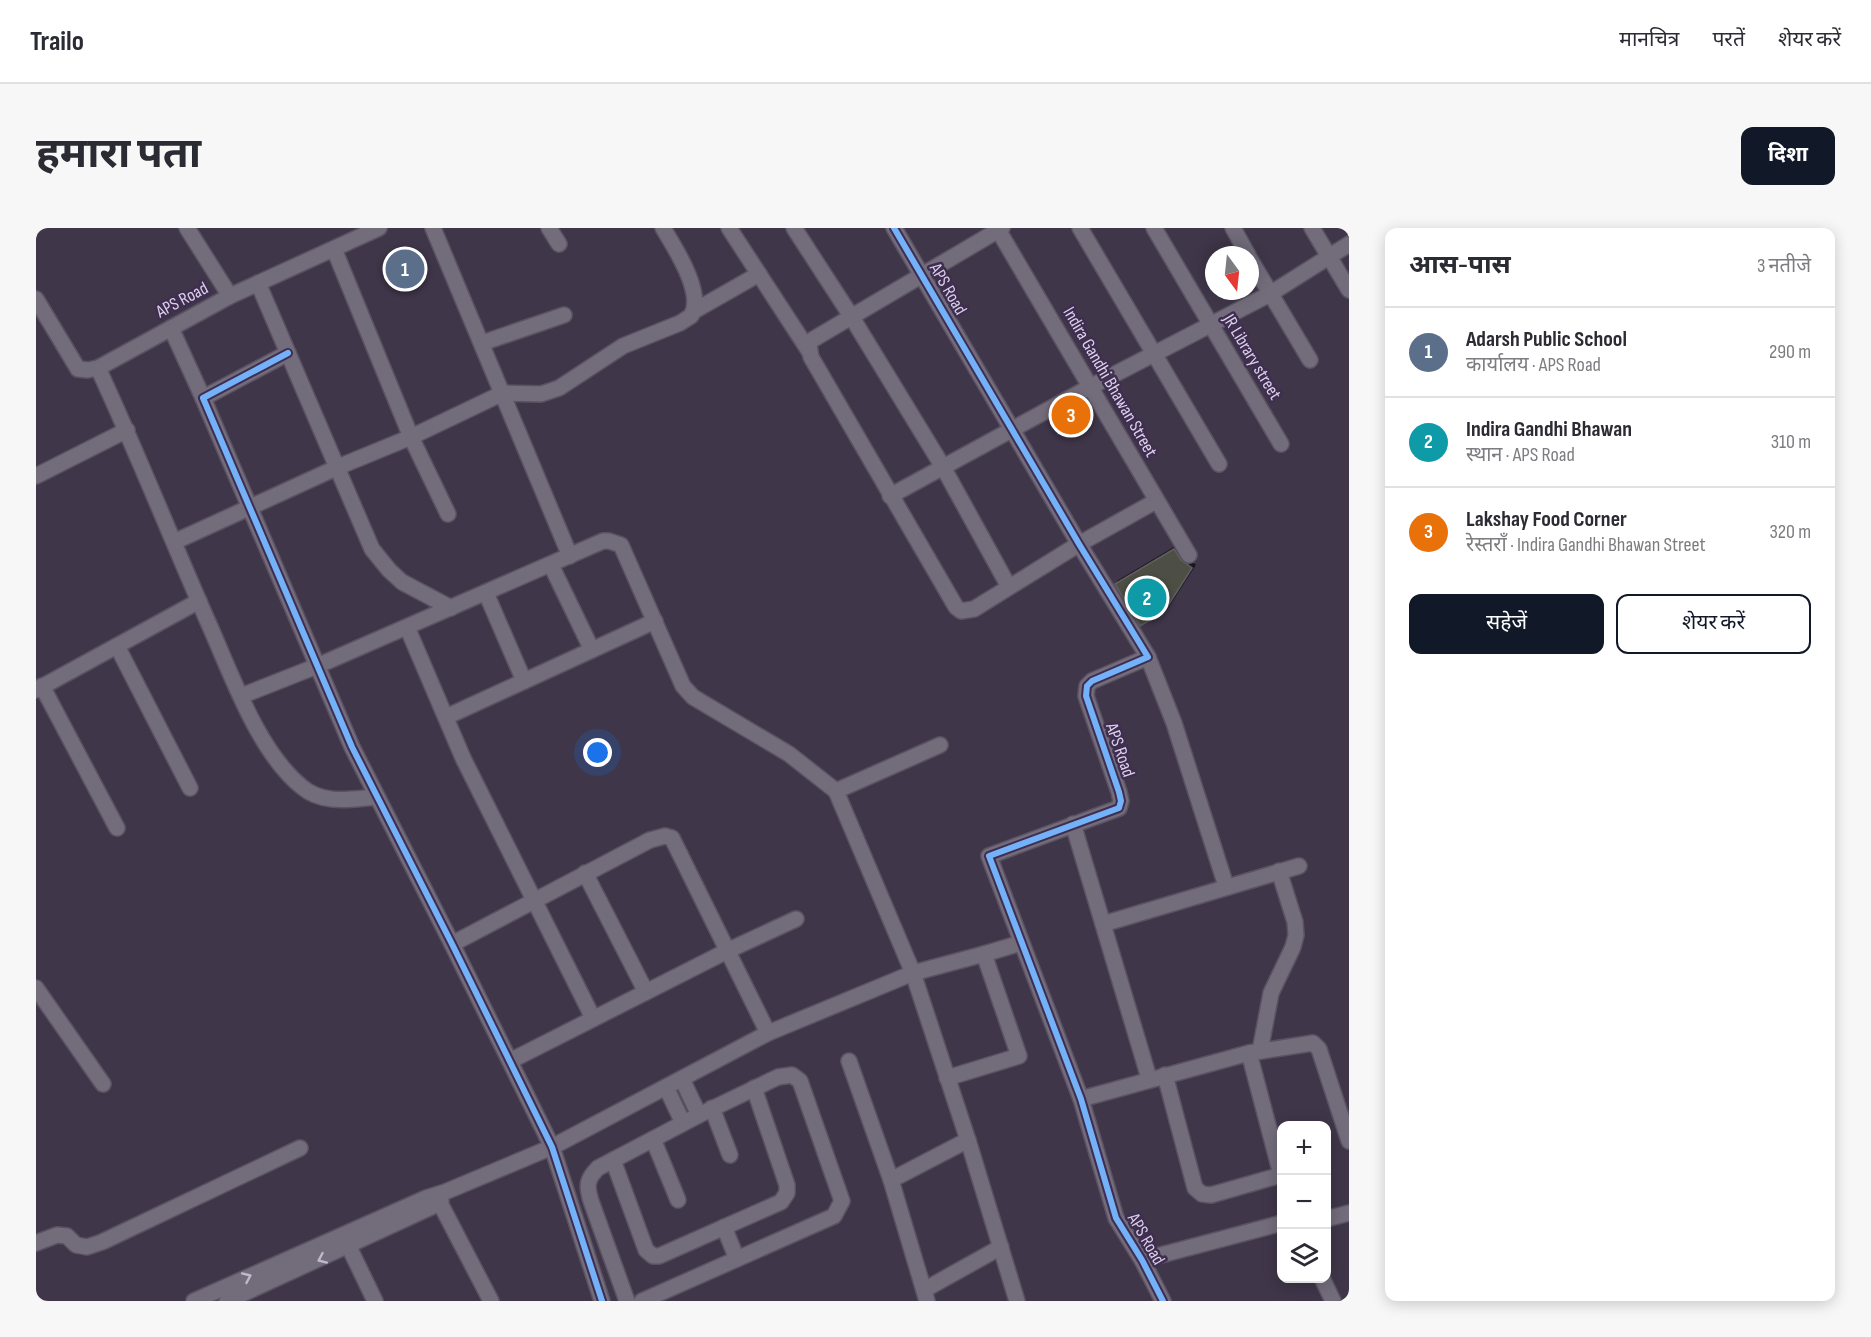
<!DOCTYPE html>
<html lang="hi">
<meta charset="utf-8">
<style>
body{margin:0;font-family:"Sofia Sans Condensed","Noto Sans Devanagari",sans-serif;background:#f7f7f7;color:#2b2b33}
.controls{position:absolute;right:18px;bottom:18px;display:grid;overflow:hidden;border-radius:12px;box-shadow:0 3px 15px #0003}
.controls button{width:54px;height:54px;display:grid;place-items:center;padding:0;border:0;border-bottom:2px solid #e1e1e2;background:#fff;color:#2b2b33;font:30px sans-serif}
.compass{position:absolute;left:1169px;top:18px;width:54px;height:54px;border-radius:50%;background:#fff;box-shadow:0 3px 15px #0003;rotate:165deg}
.you{position:absolute;left:562px;top:525px;width:21px;height:21px;margin:-15px;border:4px solid #fff;border-radius:50%;background:#1a73e8;box-shadow:0 0 0 9px #1a73e833}
.badge{display:grid;place-items:center;width:39px;height:39px;border-radius:50%;background:#111827;color:#fff;font-size:20px;font-weight:700}
.pin{position:absolute;translate:-50% -50%;border:3px solid #fff;box-shadow:0 2px 6px #0006}
.list{margin:0;padding:0;list-style:none}
h2{display:flex;justify-content:space-between;align-items:center;height:78px;margin:0;padding:0 24px;font-size:26px}
h2 small{font-size:20px;font-weight:400;color:#7c7c81}
.list li{display:grid;grid-template-columns:39px 1fr auto;gap:18px;align-items:center;box-sizing:border-box;height:90px;padding:0 24px;border-top:2px solid #e1e1e2}
.list b{display:block;font-size:22px;white-space:nowrap}
.list p{margin:0;font-size:20px;white-space:nowrap;color:#7c7c81}
.list em{font-size:20px;font-style:normal;color:#7c7c81}
.actions{display:flex;gap:12px;padding:18px 24px}
.actions a{flex:1;padding:14px 0;border:2px solid #111827;border-radius:12px;text-align:center;font-size:21px;color:#111827}
.actions .main{background:#111827;color:#fff}
.icon{flex:none;width:33px;height:33px;fill:none;stroke:currentColor;stroke-width:2;stroke-linecap:round;stroke-linejoin:round}
.map{position:relative;flex:none;width:1313px;height:1073px;overflow:hidden;border-radius:12px}
header{display:flex;align-items:center;gap:36px;box-sizing:border-box;height:84px;padding:0 30px;background:#fff;border-bottom:2px solid #e1e1e2}
header strong{font-size:28px}
nav{display:flex;gap:33px;margin-inline-start:auto;font-size:21px}
.intro{display:flex;align-items:center;justify-content:space-between;box-sizing:border-box;height:144px;padding:0 36px}
h1{margin:0;font-size:42px}
.button{padding:15px 27px;border-radius:12px;background:#111827;color:#fff;font-size:21px;font-weight:700}
main{display:flex;gap:36px;padding:0 36px}
aside{flex:1;background:#fff;border-radius:12px;box-shadow:0 3px 15px #0003}
.map>svg:first-child{display:block}
</style>
<header>
<strong>Trailo</strong>
<nav><a>मानचित्र</a><a>परतें</a><a>शेयर करें</a></nav>
</header>
<div class="intro"><h1>हमारा पता</h1><a class="button">दिशा</a></div>
<main>
<div class="map">
<svg width="1313" height="1073" viewBox="0 0 1313 1073">
<defs>
<filter id="shadow"><feDropShadow dx="3" dy="-3" stdDeviation="0" flood-color="#0009"/></filter>
</defs>
<rect width="100%" height="100%" fill="#3f3649"/>
<!-- building -->
<g fill="#4e4f45" stroke="#5f5e5f" stroke-width="1.5" filter="url(#shadow)">
<polygon points="1050,172 1057,184 1022,206 1015,192"/>
<polygon points="1138,321 1145,332 1156,340 1128,384 1104,398 1079,356"/>
</g>
<g fill="none" stroke-linecap="round" stroke-linejoin="round">
<!-- minor casing -->
<g stroke="#5a5262" stroke-width="18">
<g id="minor">
<polyline points="151,0 194,68"/>
<polyline points="397,0 534,328"/>
<polyline points="513,0 523,16"/>
<polyline points="693,0 773,123"/>
<polyline points="758,0 815,88 907,239 973,359"/>
<polyline points="858,0 1043,316 1112,429 1056,453 1051,458 1050,468 1083,564 1085,573 1083,580 953,628 1045,871 1080,990 1106,1032 1127,1073"/>
<polyline points="961,0 1153,327"/>
<polyline points="966,0 776,112 773,117 775,129 920,379 925,383 938,381 1043,316 1120,273"/>
<polyline points="1044,0 1183,236"/>
<polyline points="1118,0 1245,216"/>
<polyline points="1197,0 1212,27"/>
<polyline points="1276,0 1313,62"/>
<polyline points="298,21 375,209 412,286"/>
<polyline points="1214,31 1274,132"/>
<polyline points="222,55 336,321 353,342 366,354 415,380"/>
<polyline points="0,71 42,141 52,142 62,140 194,68 343,0"/>
<polyline points="658,83 723,46"/>
<polyline points="135,100 167,170"/>
<polyline points="446,115 528,87"/>
<polyline points="252,125 167,170 316,519 416,716 516,919 566,1073"/>
<path d="M 62,140 C 101,224 135,310 172,394 C 195,445 222,524 266,559 C 287,577 315,571 340,569"/>
<polyline points="0,248 91,202"/>
<polyline points="854,268 1054,159 1234,66 1313,16"/>
<path d="M 138,314 L 302,239 L 375,209 L 467,165 L 505,166 L 523,160 L 587,118 L 644,95 L 655,88 C 669,66 639,20 627,0"/>
<polyline points="515,337 556,422"/>
<polyline points="450,365 488,453"/>
<polyline points="371,399 427,530 557,790"/>
<polyline points="81,418 154,560"/>
<polyline points="1112,429 1138,495 1190,658"/>
<polyline points="6,458 81,600"/>
<polyline points="0,462 163,373"/>
<polyline points="205,468 281,438 567,313 573,313 585,317 647,458 657,469 753,526 800,563"/>
<polyline points="410,489 619,393"/>
<polyline points="904,517 800,563 877,745 932,912 981,1073"/>
<polyline points="1037,596 1113,850"/>
<polyline points="549,645 610,764"/>
<polyline points="1067,696 1263,638"/>
<polyline points="416,716 614,612 629,608 636,610 732,805"/>
<polyline points="0,760 67,856"/>
<polyline points="1224,823 1235,765 1257,719 1260,707 1259,694 1243,643"/>
<polyline points="1213,825 1246,950"/>
<polyline points="474,833 691,723 760,691"/>
<polyline points="813,833 855,952 891,1073"/>
<polyline points="1129,847 1159,960 1166,966 1175,967 1245,947"/>
<polyline points="911,850 983,828 948,726 985,715"/>
<polyline points="646,851 663,887"/>
<polyline points="630,859 647,895"/>
<polyline points="1045,871 1213,825 1277,815 1283,821 1313,913"/>
<polyline points="676,880 694,927"/>
<polyline points="617,911 642,972"/>
<polyline points="577,932 610,1022 617,1028 623,1028 745,974 751,965 751,957 718,860"/>
<polyline points="855,952 932,912"/>
<polyline points="404,975 455,1073"/>
<polyline points="1290,991 1313,985"/>
<polyline points="688,999 701,1031"/>
<polyline points="0,1015 21,1007 31,1008 40,1017 51,1019 66,1014 264,920"/>
<polyline points="313,1019 339,1073"/>
<polyline points="1106,1032 1246,995"/>
<polyline points="1286,1050 1297,1073"/>
<polyline points="888,1062 965,1019"/>
<polyline points="158,1073 390,970 409,964 516,919 732,805 877,745 948,726"/>
<polyline points="191,1073 404,975 405,973"/>
<path d="M 591,1073 L 555,973 C 550,957 551,951 562,940 L 663,887 L 742,849 L 756,847 L 764,853 L 806,973 L 798,988 L 606,1073"/>
</g>
</g>
<!-- minor -->
<use href="#minor" stroke="#736c7b" stroke-width="15"/>
<!-- cycleway casing -->
<g stroke="#3f2e51" stroke-width="10">
<g id="cycleway">
<polyline points="858,0 1043,316 1112,429 1056,453 1051,458 1050,468 1083,564 1085,573 1083,580 953,628 1045,871 1080,990 1106,1032 1127,1073"/>
<polyline points="252,125 167,170 316,519 416,716 516,919 566,1073"/>
</g>
</g>
<!-- cycleway -->
<use href="#cycleway" stroke="#73b2f8" stroke-width="6"/>
</g>
<!-- one-way arrows -->
<defs><path id="oneway-chevron" d="M-2-3.5L2.5 0L-2 3.5" fill="none" stroke-width="1.6" stroke-linecap="round" stroke-linejoin="round" transform="scale(1.5)"/></defs>
<g stroke="#c2b8cd">
<use href="#oneway-chevron" transform="translate(286 1031) rotate(156)"/>
<use href="#oneway-chevron" transform="translate(211 1049) rotate(-24)"/>
</g>
<g text-anchor="middle" dominant-baseline="central" stroke-width="5" stroke-linejoin="round" paint-order="stroke">
<!-- street labels -->
<g font-size="18" fill="#dcd2e8" stroke="#3f2e51">
<text transform="translate(912 61) rotate(60)">APS Road</text>
<text transform="translate(146 72) rotate(-28)">APS Road</text>
<text transform="translate(1216 129) rotate(59)">JR Library street</text>
<text transform="translate(1074 154) rotate(60)">Indira Gandhi Bhawan Street</text>
<text transform="translate(1084 522) rotate(71)">APS Road</text>
<text transform="translate(1110 1011) rotate(60)">APS Road</text>
</g>
</g>
</svg>
<div class="controls">
<button>+</button>
<button>−</button>
<button><svg class="icon" aria-label="layers" viewBox="0 0 24 24"><path d="M12 4l9 5-9 5-9-5zM3 14l9 5 9-5"/></svg></button>
</div>
<svg class="compass" viewBox="-18 -18 36 36"><path d="M0-13l5 13h-10z" fill="#e53935"/><path d="M0 13l5-13h-10z" fill="#7c7c81"/></svg>
<div class="you"></div>
<div class="pin badge" style="left:369px;top:41px;background:#5c6f8a">1</div>
<div class="pin badge" style="left:1111px;top:370px;background:#0f9aa8">2</div>
<div class="pin badge" style="left:1035px;top:187px;background:#e8710a">3</div>
</div>
<aside>
<h2>आस-पास<small>3 नतीजे</small></h2>
<ul class="list">
<li><span class="badge" style="background:#5c6f8a">1</span><div><b>Adarsh Public School</b><p>कार्यालय · APS Road</p></div><em>290 m</em></li>
<li><span class="badge" style="background:#0f9aa8">2</span><div><b>Indira Gandhi Bhawan</b><p>स्थान · APS Road</p></div><em>310 m</em></li>
<li><span class="badge" style="background:#e8710a">3</span><div><b>Lakshay Food Corner</b><p>रेस्तराँ · Indira Gandhi Bhawan Street</p></div><em>320 m</em></li>
</ul>
<div class="actions"><a class="main">सहेजें</a><a>शेयर करें</a></div>
</aside>
</main>
